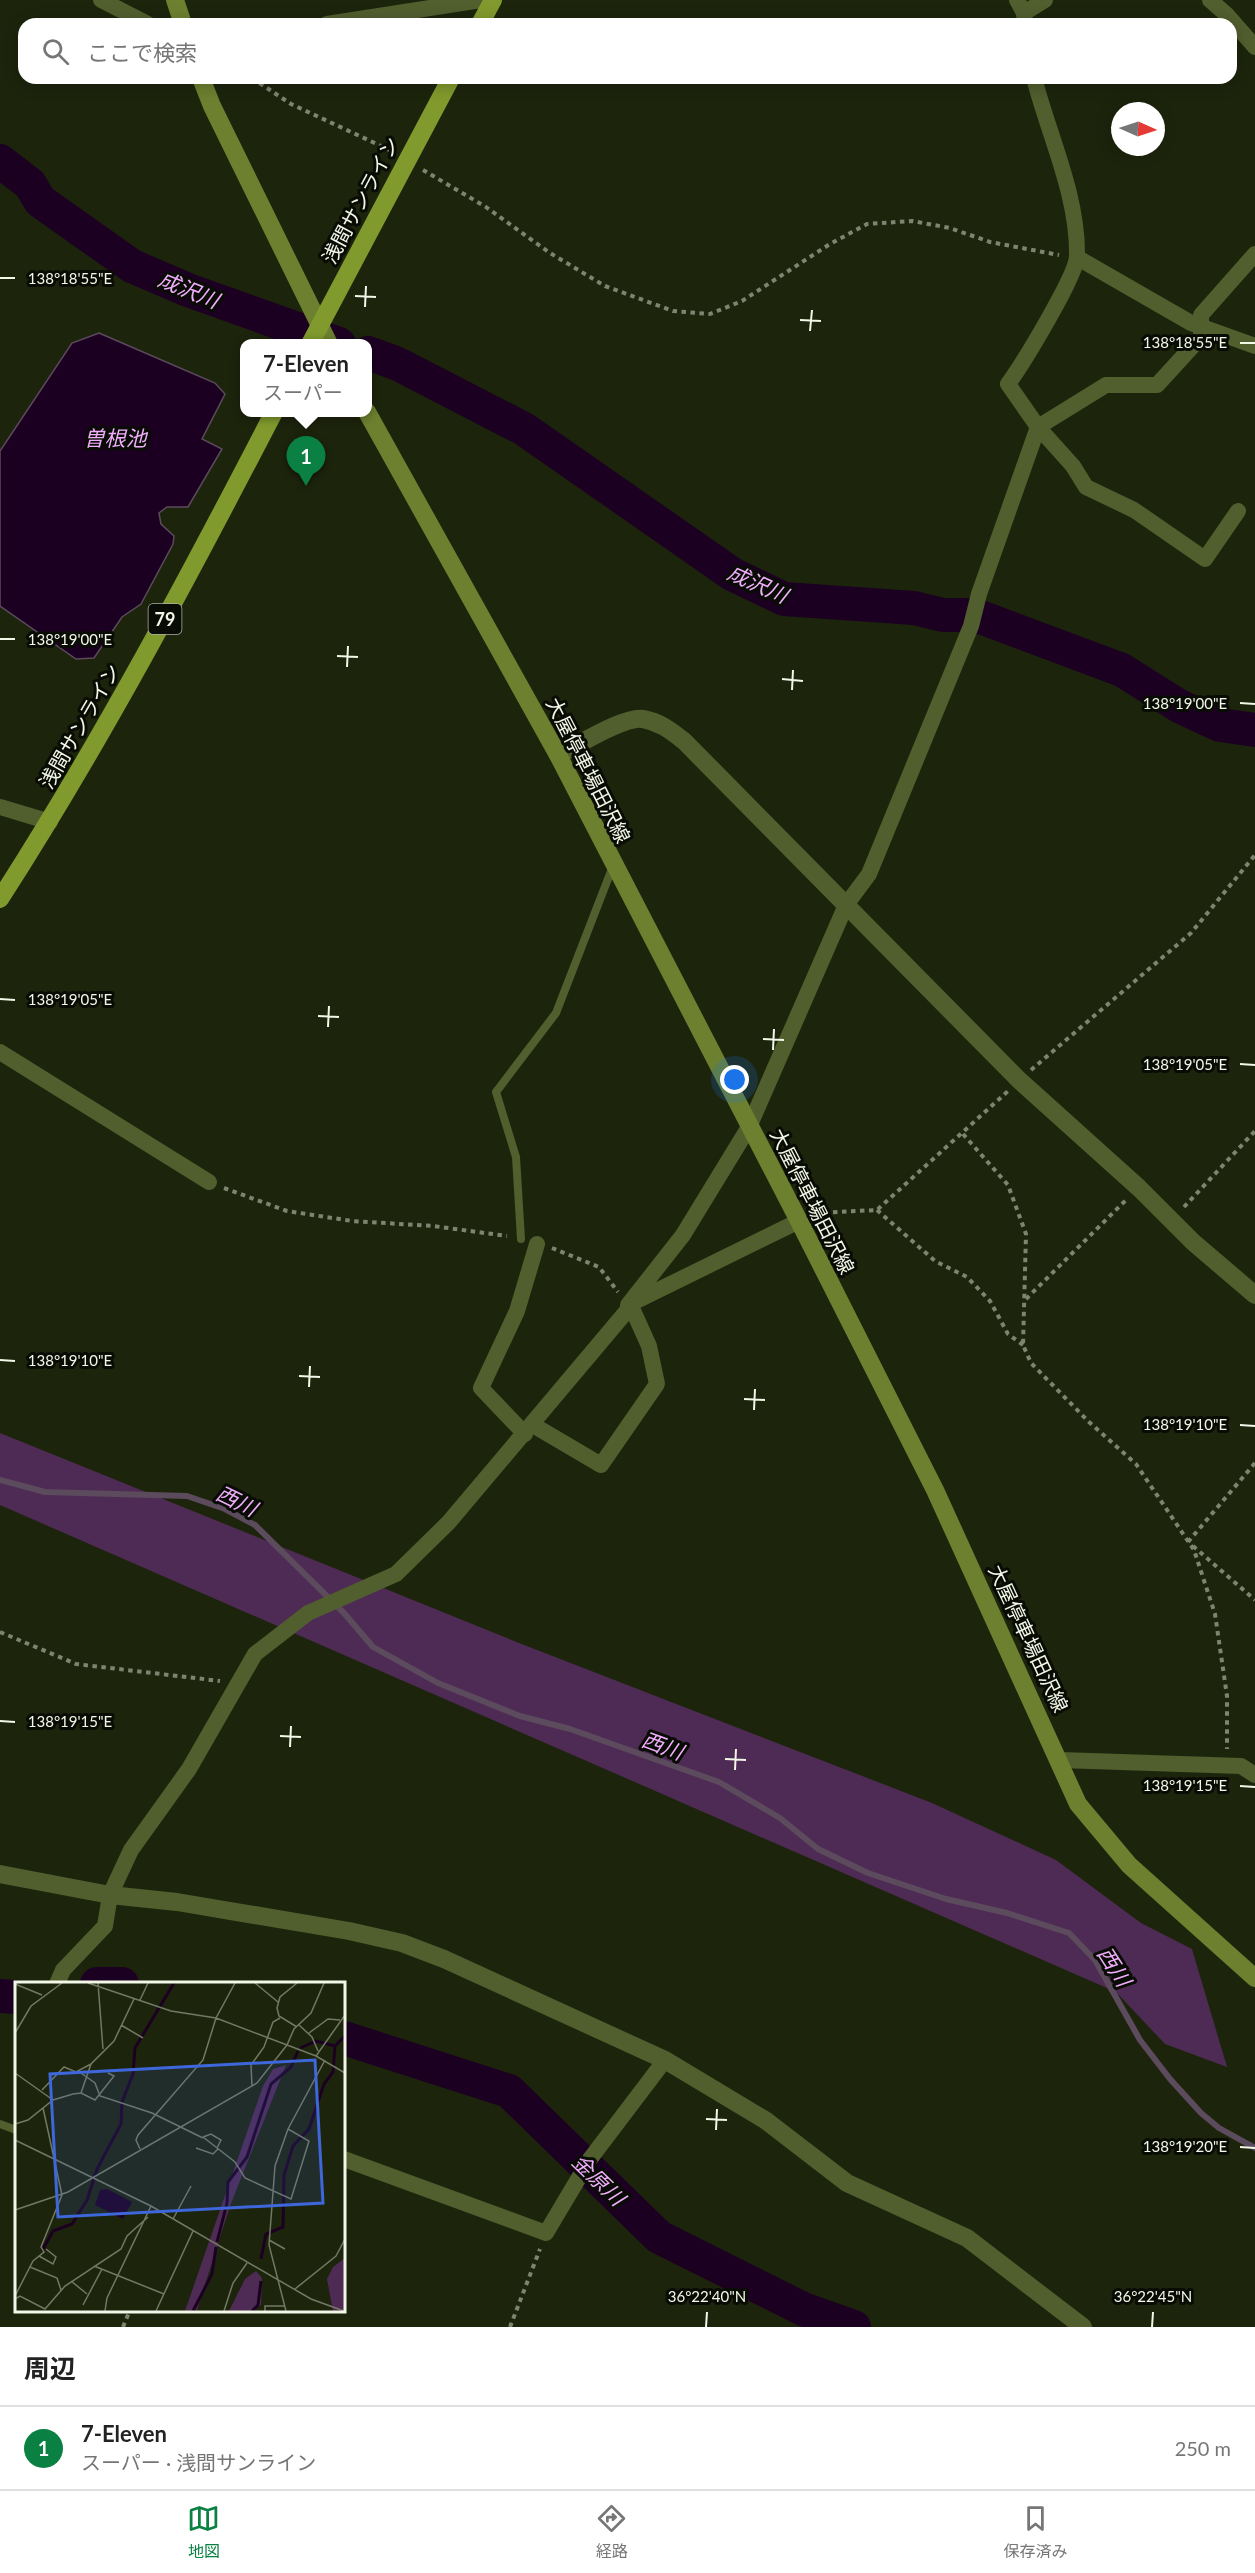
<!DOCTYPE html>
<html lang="ja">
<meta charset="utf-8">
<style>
body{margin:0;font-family:Lato,"Noto Sans JP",sans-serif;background:#f6f6f6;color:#222}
.compass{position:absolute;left:1111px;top:102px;width:54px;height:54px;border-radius:50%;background:#fff;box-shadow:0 3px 15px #0003;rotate:93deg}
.you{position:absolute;left:735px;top:1080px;width:21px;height:21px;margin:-15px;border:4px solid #fff;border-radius:50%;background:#1a73e8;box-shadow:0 0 0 9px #1a73e833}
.badge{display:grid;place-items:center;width:39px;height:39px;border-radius:50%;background:#0b8043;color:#fff;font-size:20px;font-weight:700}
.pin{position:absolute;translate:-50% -50px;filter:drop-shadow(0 2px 3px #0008)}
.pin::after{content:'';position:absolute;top:32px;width:21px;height:18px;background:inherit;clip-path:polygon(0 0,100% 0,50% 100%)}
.popup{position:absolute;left:240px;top:339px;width:132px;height:78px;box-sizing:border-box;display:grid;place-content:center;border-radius:12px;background:#fff;filter:drop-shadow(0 2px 4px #0005);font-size:20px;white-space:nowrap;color:#767676}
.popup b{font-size:22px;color:#222}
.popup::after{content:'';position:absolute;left:50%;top:100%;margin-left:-12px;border:12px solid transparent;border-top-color:#fff}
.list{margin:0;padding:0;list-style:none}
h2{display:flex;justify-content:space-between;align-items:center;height:78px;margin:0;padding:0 24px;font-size:26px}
h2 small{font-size:20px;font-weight:400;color:#767676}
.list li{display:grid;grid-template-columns:39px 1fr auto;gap:18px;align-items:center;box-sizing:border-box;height:84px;padding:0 24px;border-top:2px solid #e0e0e0}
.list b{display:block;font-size:22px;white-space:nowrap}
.list p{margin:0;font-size:20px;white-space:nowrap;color:#767676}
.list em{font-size:20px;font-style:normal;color:#767676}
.icon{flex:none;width:33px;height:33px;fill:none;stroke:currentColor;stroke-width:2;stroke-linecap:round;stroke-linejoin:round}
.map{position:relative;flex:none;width:1255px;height:2327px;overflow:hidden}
.search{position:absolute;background:#fff;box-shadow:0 3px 15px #0003;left:18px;right:18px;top:18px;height:66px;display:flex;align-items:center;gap:15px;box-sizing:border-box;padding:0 21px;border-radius:18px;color:#767676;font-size:22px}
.sheet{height:162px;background:#fff}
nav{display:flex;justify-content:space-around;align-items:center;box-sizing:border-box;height:84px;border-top:2px solid #e0e0e0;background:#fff;font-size:16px;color:#767676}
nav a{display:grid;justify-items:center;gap:3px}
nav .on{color:#0b8043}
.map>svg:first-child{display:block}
</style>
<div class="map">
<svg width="1255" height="2327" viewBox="0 0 1255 2327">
<rect width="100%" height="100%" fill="#1d240c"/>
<!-- green -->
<polygon fill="#4e2b54" points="0,1433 519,1643 932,1803 1056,1860 1141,1923 1192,1949 1227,2067 1165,2044 1116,1992 0,1505"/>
<!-- water -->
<polygon fill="#1c0022" stroke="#5c4a5d" stroke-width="1.5" points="99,333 215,383 225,394 202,439 222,449 188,507 167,507 159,513 161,524 174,536 173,544 141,604 122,617 94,658 76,659 0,606 0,451 72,343"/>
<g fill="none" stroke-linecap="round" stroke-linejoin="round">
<!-- stream -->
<polyline stroke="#5c4a5d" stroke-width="6" points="0,1480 45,1492 187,1496 225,1509 255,1525 344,1613 373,1647 438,1683 520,1716 570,1729 719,1782 780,1818 818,1849 868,1873 946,1899 1007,1913 1069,1933 1095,1960 1140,2040 1170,2079 1201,2113 1219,2128 1255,2148"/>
<!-- river -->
<g stroke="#1c0022" stroke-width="34">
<polyline points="0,161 30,184 40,201 132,266 188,290 339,344"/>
<polyline points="368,353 398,364 524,429 732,574 784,599 914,608 943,615 975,615 1122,670 1179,706 1220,725 1255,730"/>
<polyline points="97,1984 122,1984"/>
<polyline points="0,1996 16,1997"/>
<polyline points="344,2038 509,2091 659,2237 803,2309 854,2327"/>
</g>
<!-- path -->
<g stroke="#7e8470" stroke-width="4" stroke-dasharray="4.5 4.5" stroke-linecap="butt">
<polyline points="252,78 291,104 394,152"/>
<polyline points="423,170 486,207 550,253 605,286 673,311 710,314 742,301 830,244 867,224 912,221 950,228 990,242 1059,255"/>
<polyline points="1031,1070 1191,933 1255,855"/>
<polyline points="963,1134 1008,1185 1026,1234 1023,1345 1031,1363 1089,1422 1136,1464 1194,1550 1215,1614 1227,1696 1227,1749"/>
<polyline points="224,1188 287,1211 352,1221 433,1226 507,1236"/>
<polyline points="1184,1207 1255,1131"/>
<polyline points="877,1210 935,1261 967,1277 990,1301 1008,1334 1023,1345"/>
<polyline points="815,1213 877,1210 1008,1091"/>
<polyline points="552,1248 599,1267 618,1292"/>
<polyline points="1026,1299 1127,1199"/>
<polyline points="1188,1542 1255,1463"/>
<polyline points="1193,1546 1255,1600"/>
<polyline points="0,1632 76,1664 220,1681"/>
<polyline points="123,2327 130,2310"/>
<polyline points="510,2327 540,2249"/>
</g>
<!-- service -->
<g stroke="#515e2e" stroke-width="8">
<polyline points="521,1239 516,1157 496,1092 556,1013 613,866"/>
<polyline points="0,2124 16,2130"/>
</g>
<!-- minor -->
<g stroke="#515e2e" stroke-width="16">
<polyline points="101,0 148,24"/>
<polyline points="1017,0 1024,13 1025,24"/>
<polyline points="1210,0 1227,15 1255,47"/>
<polyline points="1024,13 1045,0"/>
<polyline points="327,24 481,0"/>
<path d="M 1034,78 C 1049,136 1078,195 1077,256 C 1077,275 1022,365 1008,384 L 1038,427 L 1073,466 L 1086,487 L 1134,510 L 1205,559 L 1238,511"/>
<polyline points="1078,258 1191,323 1255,346"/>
<polyline points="0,807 50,822"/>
<polyline points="0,1052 209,1182"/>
<polyline points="634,1302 799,1221"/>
<polyline points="628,1305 683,1235 749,1127 846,905 869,874 971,626 979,594 1038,427 1106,385 1157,385 1201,337 1201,315 1255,254"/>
<polyline points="533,1425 601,1465 657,1384 649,1346 631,1306"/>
<polyline points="525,1434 481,1388 517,1311 537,1244"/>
<polyline points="1060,1760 1241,1766 1255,1775"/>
<polyline points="57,1984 63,1970 105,1926 110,1895 131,1850 189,1769 255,1654 308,1613 396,1574 449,1522 631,1306"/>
<polyline points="344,2159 546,2233 590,2159 665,2060"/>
</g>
<!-- tertiary -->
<g stroke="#515e2e" stroke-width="18">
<path d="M 558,755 C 577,746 624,716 643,719 C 660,722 671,731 684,741 L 1019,1080 L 1139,1188 L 1193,1242 L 1255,1295"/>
<polyline points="0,1874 110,1895 177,1902 349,1931 402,1943 444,1959 665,2060 765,2120 847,2183 967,2238 1083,2327"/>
</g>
<!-- secondary -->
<g stroke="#6c802f" stroke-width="18">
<polyline points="175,0 183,24"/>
<polyline points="201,78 212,106 329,344"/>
<polyline points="367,412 558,755 799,1221 935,1490 1078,1804 1129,1865 1255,1978"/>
</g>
<!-- primary -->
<g stroke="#819a2d" stroke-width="18">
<polyline points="480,24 493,0"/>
<polyline points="310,344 451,78"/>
<path d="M 0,899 C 101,742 188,578 274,412"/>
</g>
</g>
<!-- ticks -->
<path fill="none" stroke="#f2f7e8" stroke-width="2" d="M 0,278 L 15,278M 355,296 L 376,297M 365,307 L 366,286M 800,320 L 821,321M 810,331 L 812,310M 1240,343 L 1255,343M 0,639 L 15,639M 337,656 L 358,657M 347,667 L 348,646M 782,679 L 803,681M 792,690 L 793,670M 1240,703 L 1255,704M 0,999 L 15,1000M 318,1016 L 339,1017M 328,1027 L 329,1006M 763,1039 L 784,1040M 773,1050 L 774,1029M 1240,1064 L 1255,1065M 0,1360 L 15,1361M 299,1376 L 320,1377M 309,1387 L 310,1366M 744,1399 L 765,1400M 754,1410 L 755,1389M 1240,1425 L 1255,1426M 0,1721 L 15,1722M 280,1736 L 301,1737M 290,1747 L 291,1726M 725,1759 L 746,1760M 735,1770 L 736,1749M 1240,1786 L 1255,1787M 706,2119 L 727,2120M 716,2130 L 717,2109M 1240,2147 L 1255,2148M 706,2327 L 707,2312M 1152,2327 L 1153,2312"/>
<g text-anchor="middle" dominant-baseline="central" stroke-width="6" stroke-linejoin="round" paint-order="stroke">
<!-- shield labels -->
<rect fill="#090c04" stroke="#acb0a4" stroke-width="1.5" x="148.5" y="604" width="33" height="30" rx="4.5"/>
<g font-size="18" font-weight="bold" fill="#f2f7e8">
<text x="165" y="619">79</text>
</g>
<!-- street labels -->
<g font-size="20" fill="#f2f7e8" stroke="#090c04">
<text transform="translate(360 200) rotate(-62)">浅間サンライン</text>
<text transform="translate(79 726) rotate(-60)">浅間サンライン</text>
<text transform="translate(589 770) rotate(63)">大屋停車場田沢線</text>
<text transform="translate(813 1201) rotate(63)">大屋停車場田沢線</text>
<text transform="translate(1029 1638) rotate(65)">大屋停車場田沢線</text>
</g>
<!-- water labels -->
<g font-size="21" font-style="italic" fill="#f1adfd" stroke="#090c04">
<text transform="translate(189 289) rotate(22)">成沢川</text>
<text x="115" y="437">曽根池</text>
<text transform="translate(758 583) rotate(24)">成沢川</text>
<text transform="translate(237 1500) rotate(26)">西川</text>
<text transform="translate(663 1745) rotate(20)">西川</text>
<text transform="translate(1115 1966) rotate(57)">西川</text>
<text transform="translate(599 2179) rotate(44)">金原川</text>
</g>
</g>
<!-- overview -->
<g transform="translate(15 1982)">
<rect width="330" height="330" fill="#1d240c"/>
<path d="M 271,83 L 215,224 L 182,328 L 170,329 L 248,104 L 258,87 ZM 330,276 L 330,329 L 318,329 L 312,297 L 318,285 ZM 241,289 L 247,296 L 246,323 L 238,329 L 214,329 L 230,297 Z" fill="#4e2b54"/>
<path d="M 92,207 L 117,220 L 108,237 L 80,223 L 85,208 Z" fill="#1c0022"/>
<path fill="none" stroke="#1c0022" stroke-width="3" d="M 285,66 L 301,59 L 320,64M 202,260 L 212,221 L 213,200 L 232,175 L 256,102 L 276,85 L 283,69M 27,269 L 38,249 L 57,242 L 72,218 L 82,187 L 106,142 L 107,120 L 118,92 L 120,66 L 159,1M 246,277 L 251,252 L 268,245 L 269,193 L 278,164 L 294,147 L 309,102 L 318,90 L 320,64 L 330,54M 178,329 L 197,292 L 201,265M 237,329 L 243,323 L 246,299"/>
<path fill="none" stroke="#727864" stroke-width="1.5" d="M 73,1 L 156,29 L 201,36 L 301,74 L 330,91M 83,1 L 88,67M 240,1 L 263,20M 0,2 L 27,13M 125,18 L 133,1M 106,43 L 128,56M 284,43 L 297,55 L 303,69M 282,45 L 264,34 L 262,26 L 265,15 L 282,1M 0,51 L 16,24 L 47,1M 294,51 L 313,37 L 325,38M 272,63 L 279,47 L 296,31 L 309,1M 301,74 L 330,33M 63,89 L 80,101 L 85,114 L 137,131 L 188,156M 0,91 L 38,118M 237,104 L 236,83 L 249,65 L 258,40 L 265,36M 27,108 L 49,85 L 61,90 L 76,82M 66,111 L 76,82 L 99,59 L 119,17M 0,142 L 13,138 L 38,118 L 58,112 L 66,111 L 80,118 L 99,94 L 93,91M 188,155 L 220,180 L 230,196 L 276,217 L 294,159 L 273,147M 188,155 L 196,152 L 206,158 L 202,166M 0,158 L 136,224 L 296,317 L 329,329M 181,166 L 198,172 L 203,167M 125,167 L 121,158 L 123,153 L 188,78 L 201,36 L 220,1M 0,228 L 53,210 L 242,101 L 272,63M 158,237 L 176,204M 254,258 L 270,267M 24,274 L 38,282 L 41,275 L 31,267M 79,284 L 149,312M 15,285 L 42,296 L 46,308M 56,299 L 72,312M 280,307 L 321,274 L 330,257M 0,314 L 18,279 L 29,270 L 26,265 L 47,213 L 28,126M 0,317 L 5,314 L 30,327 L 50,304 L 106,267 L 112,254 L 133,235M 68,323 L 87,287M 90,329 L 92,316 L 136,224M 141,329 L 178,249M 209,329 L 218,301 L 232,281M 250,329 L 250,324 L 270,324M 271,329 L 254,263 L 260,184 L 273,147 L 310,78"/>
<path fill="#3d67da" fill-opacity="0.15" stroke="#3d67da" stroke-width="3" d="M 300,78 L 308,221 L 43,235 L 35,92 Z"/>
<rect width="330" height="330" fill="none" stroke="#f2f7e8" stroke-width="3"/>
</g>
<g font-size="15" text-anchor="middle" fill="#f2f7e8" stroke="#090c04" stroke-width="6" stroke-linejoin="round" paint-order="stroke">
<text x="70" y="284">138°18'55"E</text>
<text x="1185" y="348">138°18'55"E</text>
<text x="70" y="645">138°19'00"E</text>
<text x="1185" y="709">138°19'00"E</text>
<text x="70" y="1005">138°19'05"E</text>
<text x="1185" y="1070">138°19'05"E</text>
<text x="70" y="1366">138°19'10"E</text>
<text x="1185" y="1430">138°19'10"E</text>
<text x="70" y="1727">138°19'15"E</text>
<text x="1185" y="1791">138°19'15"E</text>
<text x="1185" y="2152">138°19'20"E</text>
<text x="707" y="2302">36°22'40"N</text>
<text x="1153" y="2302">36°22'45"N</text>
</g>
</svg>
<svg class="compass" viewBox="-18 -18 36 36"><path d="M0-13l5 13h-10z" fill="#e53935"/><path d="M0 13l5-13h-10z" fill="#767676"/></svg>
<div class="you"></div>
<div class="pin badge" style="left:306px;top:486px">1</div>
<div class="popup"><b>7-Eleven</b>スーパー</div>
<div class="search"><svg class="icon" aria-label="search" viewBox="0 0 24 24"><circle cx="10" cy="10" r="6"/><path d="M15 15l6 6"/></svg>ここで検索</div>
</div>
<section class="sheet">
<h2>周辺<small></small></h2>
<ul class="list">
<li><span class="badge">1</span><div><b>7-Eleven</b><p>スーパー · 浅間サンライン</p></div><em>250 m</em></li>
</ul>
</section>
<nav>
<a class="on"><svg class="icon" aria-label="map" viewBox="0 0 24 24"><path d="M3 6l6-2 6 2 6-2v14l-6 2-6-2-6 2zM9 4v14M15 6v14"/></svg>地図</a>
<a><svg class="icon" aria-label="directions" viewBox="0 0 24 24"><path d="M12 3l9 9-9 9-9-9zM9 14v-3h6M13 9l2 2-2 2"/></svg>経路</a>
<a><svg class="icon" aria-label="saved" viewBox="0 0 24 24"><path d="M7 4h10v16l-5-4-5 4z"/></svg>保存済み</a>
</nav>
